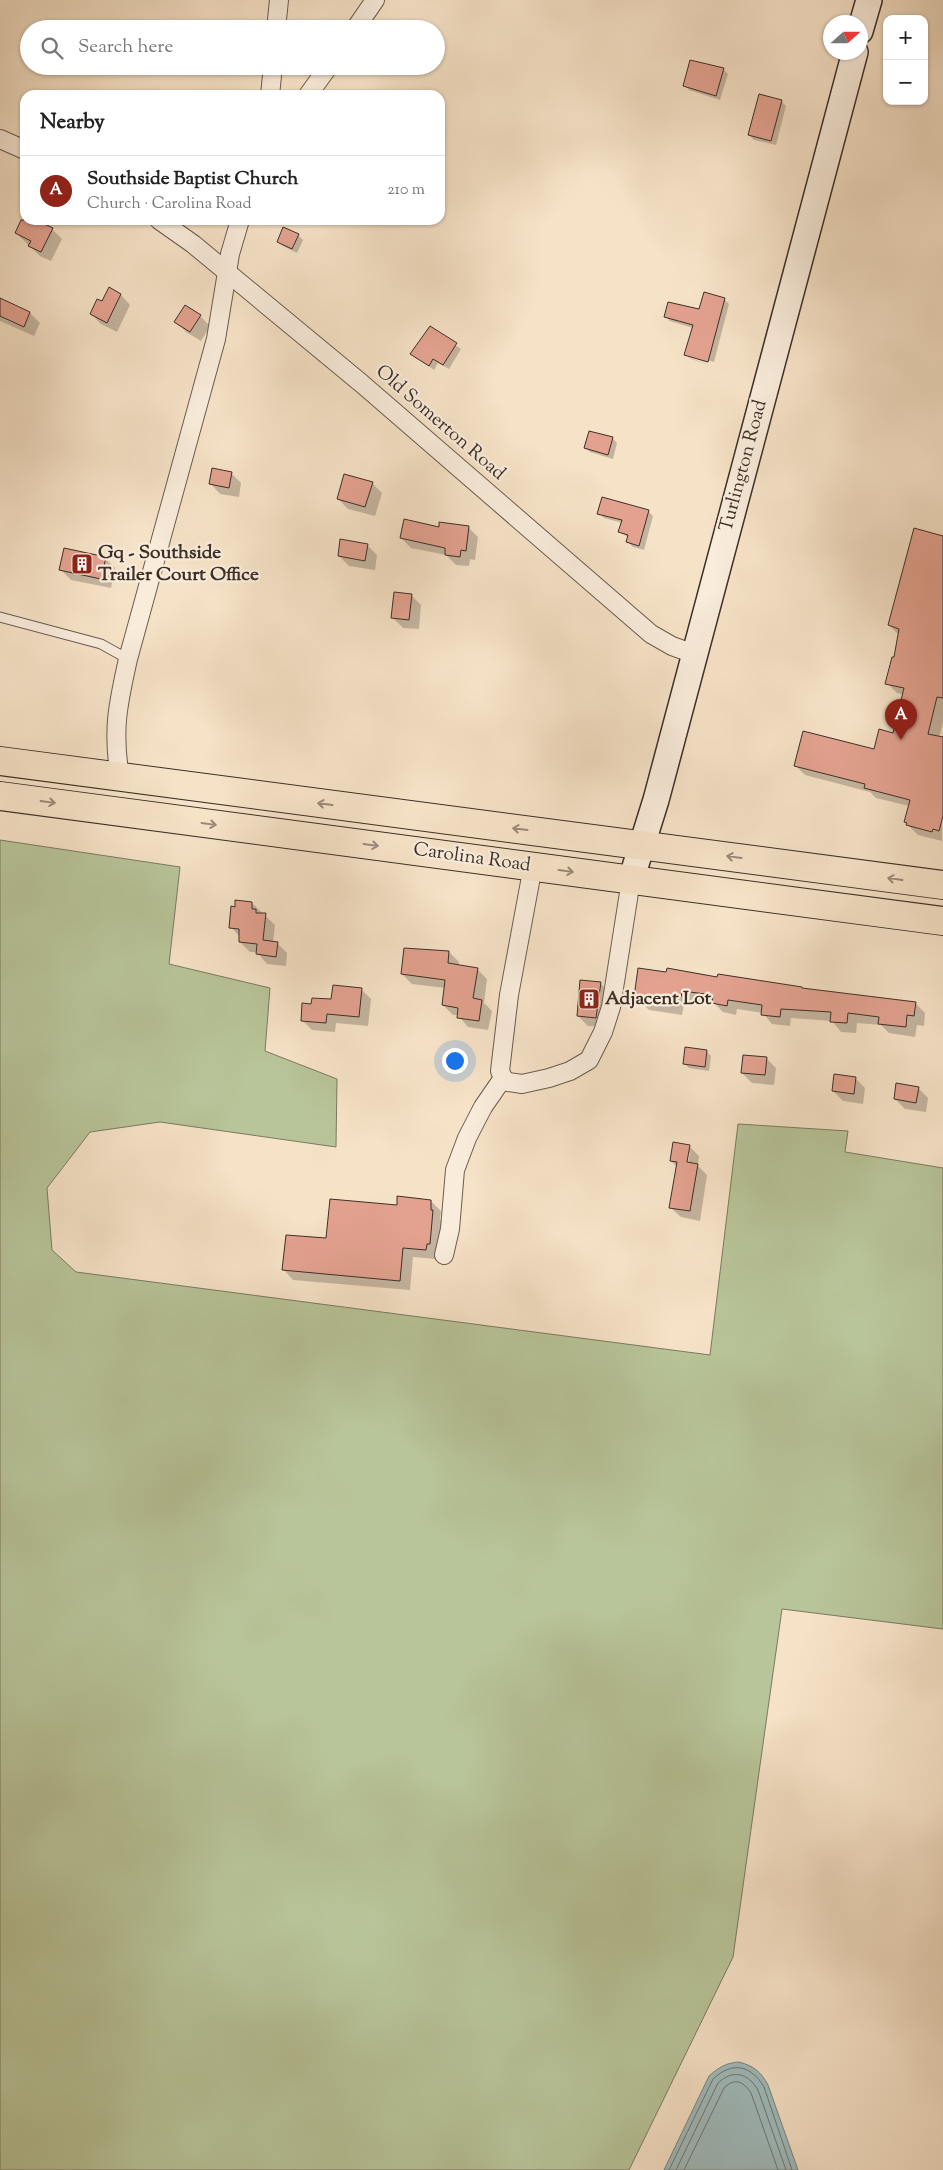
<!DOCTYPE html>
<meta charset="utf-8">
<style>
body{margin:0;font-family:"Sorts Mill Goudy",serif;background:#f2f2f2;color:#222}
.controls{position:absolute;right:15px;top:15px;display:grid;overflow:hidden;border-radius:10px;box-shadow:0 1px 4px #0004}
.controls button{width:45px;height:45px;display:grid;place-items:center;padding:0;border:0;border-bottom:1px solid #e0e0e0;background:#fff;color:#222;font:25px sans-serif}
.compass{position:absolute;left:823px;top:15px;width:45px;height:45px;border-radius:50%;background:#fff;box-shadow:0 1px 4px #0004;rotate:69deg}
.you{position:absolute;left:454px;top:1060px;width:18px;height:18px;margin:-12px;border:4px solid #fff;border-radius:50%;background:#1a73e8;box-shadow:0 0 0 8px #1a73e833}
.badge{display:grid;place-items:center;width:32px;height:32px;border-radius:50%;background:#8f2418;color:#fff;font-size:16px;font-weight:700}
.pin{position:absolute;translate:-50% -41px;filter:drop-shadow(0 1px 2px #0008)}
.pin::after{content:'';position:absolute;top:26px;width:18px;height:15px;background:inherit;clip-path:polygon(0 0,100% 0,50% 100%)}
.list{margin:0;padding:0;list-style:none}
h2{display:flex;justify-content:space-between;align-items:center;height:65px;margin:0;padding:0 20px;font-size:21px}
h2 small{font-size:16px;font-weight:400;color:#767676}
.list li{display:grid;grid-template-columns:32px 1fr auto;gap:15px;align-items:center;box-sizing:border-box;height:70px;padding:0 20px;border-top:1px solid #e0e0e0}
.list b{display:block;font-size:19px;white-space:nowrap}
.list p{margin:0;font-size:16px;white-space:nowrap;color:#767676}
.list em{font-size:16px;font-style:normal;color:#767676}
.icon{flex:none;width:28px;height:28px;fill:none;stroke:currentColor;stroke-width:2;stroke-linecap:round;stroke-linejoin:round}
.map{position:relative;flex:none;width:943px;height:2170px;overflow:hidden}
.search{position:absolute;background:#fff;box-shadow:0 1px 4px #0004;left:20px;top:20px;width:425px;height:55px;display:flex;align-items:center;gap:12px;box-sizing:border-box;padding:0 18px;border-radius:28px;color:#767676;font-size:19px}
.panel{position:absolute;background:#fff;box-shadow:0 1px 4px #0004;left:20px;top:90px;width:425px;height:135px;border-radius:15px}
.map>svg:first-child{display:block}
</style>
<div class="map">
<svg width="943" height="2170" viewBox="0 0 943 2170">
<rect width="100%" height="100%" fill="#f6e2c7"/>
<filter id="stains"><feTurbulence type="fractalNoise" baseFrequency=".004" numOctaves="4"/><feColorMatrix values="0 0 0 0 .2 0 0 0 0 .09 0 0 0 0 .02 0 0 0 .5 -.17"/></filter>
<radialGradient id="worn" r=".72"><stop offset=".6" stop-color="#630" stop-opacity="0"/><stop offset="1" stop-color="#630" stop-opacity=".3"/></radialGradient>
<!-- green -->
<polygon fill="#b8c499" stroke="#7a7a60" points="0,840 180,867 169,964 270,988 265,1051 337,1079 336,1147 160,1122 90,1132 47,1188 52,1250 76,1272 710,1355 738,1124 848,1131 845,1152 943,1168 943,1629 782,1609 733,1957 629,2170 0,2170"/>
<!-- water -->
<path fill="#a0bcbe" stroke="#788482" d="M 739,2062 C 754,2066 761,2072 768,2085 L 798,2170 L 664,2170 L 709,2076 C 719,2067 726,2063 739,2062 Z"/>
<!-- shadow -->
<g fill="#0003" fill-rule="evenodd">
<polygon points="723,69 728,74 720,100 689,90 685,85"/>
<polygon points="781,101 786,106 776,145 754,140 749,135"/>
<polygon points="25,216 25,220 33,220 52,229 62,239 51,261 40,256 16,233"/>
<polygon points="298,235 303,240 297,253 283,246 278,241"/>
<polygon points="121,295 130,305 117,332 101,324 91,314 102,303"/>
<polygon points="724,299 729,304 714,362 690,355 690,358 713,366 691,359 686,354 693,328 670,321 665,316 700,311"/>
<polygon points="0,300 30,313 40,323 34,336 0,321"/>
<polygon points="200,316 210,326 201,341 186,332 176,322"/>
<polygon points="431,328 461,349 449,369 438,363 434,370 412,354"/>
<polygon points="612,438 617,443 613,459 590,452 585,448"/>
<polygon points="231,473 241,483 239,497 220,494 211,484"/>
<polygon points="372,483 382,493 375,516 348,509 338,499"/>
<polygon points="648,511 653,516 644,550 633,547 628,542 629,538 620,532 622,523 604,518 599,513"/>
<polygon points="468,527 478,537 475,560 470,559 469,566 456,565 446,555 411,548 401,538 440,528"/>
<polygon points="943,537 943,722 939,738 943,739 942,841 918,835 905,822 909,806 876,798 870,792 805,775 795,765 875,751 894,734 904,695 897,693 887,683 895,659 899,635 889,625"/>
<polygon points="367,545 377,555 375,570 349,566 339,556"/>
<polygon points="105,558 115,568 111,588 71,580 61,570"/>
<polygon points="411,595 421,605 419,629 403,628 393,618"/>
<polygon points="252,903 275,925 273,943 277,943 287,953 286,966 267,964 257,952 250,952 240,942 240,937 231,927"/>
<polygon points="449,952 459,962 458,966 477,969 487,979 484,1003 492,1011 488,1030 468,1027 458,1015 453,1015 443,1005 446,988 412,984 402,974"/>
<polygon points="640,970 915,1003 925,1013 924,1026 917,1025 915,1037 889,1033 881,1025 857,1023 856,1033 841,1032 832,1021 791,1018 790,1026 772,1024 763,1013 737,1009 736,1015 723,1012 714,1003 691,1000 690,1006 684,1005 682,1015 649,1010 636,997"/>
<polygon points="600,983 610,993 606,1027 588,1026 578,1016"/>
<polygon points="361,989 371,999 368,1026 336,1023 335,1032 312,1030 302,1020 312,1005 333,1001"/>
<polygon points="706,1051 711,1056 709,1071 689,1068 684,1063"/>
<polygon points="766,1058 776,1068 774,1085 752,1083 742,1073"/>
<polygon points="855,1078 865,1088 863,1104 843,1101 833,1091"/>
<polygon points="918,1088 928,1098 926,1112 905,1109 895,1099"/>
<path d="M 689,1146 L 699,1156 L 698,1166 L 707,1175 L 700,1221 L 681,1217 L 671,1208 L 677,1167 L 671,1161 ZM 687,1153 L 690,1153 L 687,1169 L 685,1168 Z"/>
<polygon points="431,1201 441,1211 440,1219 442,1221 439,1254 437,1254 436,1259 413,1257 410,1290 293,1280 284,1270 327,1240 398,1207"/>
</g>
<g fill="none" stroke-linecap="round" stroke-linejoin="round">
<!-- shore -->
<g stroke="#6e7673" stroke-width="1">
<path d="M 669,2170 L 713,2079 C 732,2061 751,2065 764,2087 L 792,2170"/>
<path d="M 676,2170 L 718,2083 C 733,2069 748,2073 758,2090 L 786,2170"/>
<path d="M 684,2170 L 724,2088 C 735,2077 744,2082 751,2093 L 778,2170"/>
</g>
</g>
<!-- building -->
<g fill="#e3a290" stroke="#3c2f28">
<polygon points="690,60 724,68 716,96 683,86"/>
<polygon points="759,94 782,100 771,141 748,135"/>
<polygon points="21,220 36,220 53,228 41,252 28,246 31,241 15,233"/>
<polygon points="283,227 299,234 292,249 277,242"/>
<polygon points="109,287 121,294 107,323 90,314 97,299 102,301"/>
<polygon points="704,292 725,298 708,362 684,355 693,325 664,317 668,302 699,309"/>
<polygon points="0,298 30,312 24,327 0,316"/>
<polygon points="185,305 201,315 190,332 174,322"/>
<polygon points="430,326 457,343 443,365 433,359 429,366 410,354"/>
<polygon points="589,431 613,437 608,455 584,448"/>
<polygon points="212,468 232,472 229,488 209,484"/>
<polygon points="344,474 373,482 365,507 337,499"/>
<polygon points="602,497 649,510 639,546 626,542 628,535 618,532 622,520 597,514"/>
<polygon points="404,519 439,527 439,522 469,526 466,551 461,550 460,557 445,555 445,548 400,538"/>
<polygon points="914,528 943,536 943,698 937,697 928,734 943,737 943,816 939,831 933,829 932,832 906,825 907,823 904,822 910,800 864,788 865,784 794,766 803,731 874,749 879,729 893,733 904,688 885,684 892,657 894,657 899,629 888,625"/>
<polygon points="340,539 368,544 365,561 338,556"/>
<polygon points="64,548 106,557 101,579 59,570"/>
<polygon points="394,592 412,594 409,620 391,618"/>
<polygon points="235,900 252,902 252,909 256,909 256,913 266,913 263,940 278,942 276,957 256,954 257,944 239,942 239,929 229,928 231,906 235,907"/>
<polygon points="404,948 449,951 448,963 478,968 473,998 482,1000 479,1021 457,1018 458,1008 442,1005 445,980 401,974"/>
<polygon points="638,968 666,972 667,968 717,977 718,974 802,987 802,988 916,1002 914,1016 907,1015 906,1027 878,1024 879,1017 848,1013 847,1023 830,1022 831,1012 781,1009 780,1017 761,1015 762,1005 728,1000 727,1006 712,1003 713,995 682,991 681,997 674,996 673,1006 638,1000 638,998 634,997"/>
<polygon points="580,980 601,982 596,1018 577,1016"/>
<polygon points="333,985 362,988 359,1017 327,1014 326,1023 301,1021 302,1003 311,1004 312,998 331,999"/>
<polygon points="685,1047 707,1050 705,1067 683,1064"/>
<polygon points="743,1055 767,1057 765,1075 741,1073"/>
<polygon points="834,1074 856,1077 854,1094 832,1091"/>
<polygon points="896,1083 919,1087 916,1103 894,1099"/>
<polygon points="673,1142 690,1145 687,1162 698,1164 690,1211 669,1208 677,1162 670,1161"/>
<polygon points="397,1196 431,1200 431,1210 433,1210 430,1244 427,1244 426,1250 403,1248 400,1281 282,1270 286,1235 326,1238 330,1199 397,1205"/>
</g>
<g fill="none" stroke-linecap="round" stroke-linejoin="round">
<!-- lane casing -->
<g stroke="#6a5c50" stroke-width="11">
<polyline id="lane" points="0,617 101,644 128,659"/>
</g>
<!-- street casing -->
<g stroke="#6a5c50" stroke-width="20">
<g id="street">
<polyline points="276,29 279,0"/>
<polyline points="355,29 375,0"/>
<polyline points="270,95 273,66"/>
<polyline points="308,95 329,66"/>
<polyline points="0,139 25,150"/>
<polyline points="159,220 193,244 361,383 651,634 672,646 694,654"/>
<path d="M 120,777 C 112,730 118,704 128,659 L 216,339 L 230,254 L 240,220"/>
<polyline points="533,866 509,995 500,1071 503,1078 508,1082 522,1084 549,1078 570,1071 589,1060 603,1032 611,1007 631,880"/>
<polyline points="444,1255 450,1229 455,1170 467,1138 483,1107 503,1078"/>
</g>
</g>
<!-- secondary casing -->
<g stroke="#3c2f28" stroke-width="28">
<g id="secondary">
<polyline points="860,31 869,0"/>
<polyline points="631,880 656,800 855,52"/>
</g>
</g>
<!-- highway casing -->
<g stroke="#3c2f28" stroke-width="30">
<g id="highway">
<polyline points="0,761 943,885"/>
<polyline points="0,796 943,921"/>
</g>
</g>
<!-- lane -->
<use href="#lane" stroke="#f9ecdb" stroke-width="9"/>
<!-- street -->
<use href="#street" stroke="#f9ecdb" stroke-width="18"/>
<!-- secondary -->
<use href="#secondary" stroke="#f9ecdb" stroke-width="25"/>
<!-- highway -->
<use href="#highway" stroke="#f6e2c7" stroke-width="28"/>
</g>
<!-- one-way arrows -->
<defs><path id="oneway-shaft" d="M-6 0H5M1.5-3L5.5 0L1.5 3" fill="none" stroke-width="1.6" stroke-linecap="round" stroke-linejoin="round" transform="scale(1.25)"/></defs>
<g stroke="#998878">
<use href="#oneway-shaft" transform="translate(48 802) rotate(8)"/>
<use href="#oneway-shaft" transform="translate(325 804) rotate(-173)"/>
<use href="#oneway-shaft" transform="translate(209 824) rotate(8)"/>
<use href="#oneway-shaft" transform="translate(520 829) rotate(-173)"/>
<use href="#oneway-shaft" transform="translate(371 845) rotate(8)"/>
<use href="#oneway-shaft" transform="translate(734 857) rotate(-172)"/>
<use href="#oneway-shaft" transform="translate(566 871) rotate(8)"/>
<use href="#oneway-shaft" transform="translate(895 879) rotate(-172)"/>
</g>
<!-- icons -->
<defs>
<g id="building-square" transform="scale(1.125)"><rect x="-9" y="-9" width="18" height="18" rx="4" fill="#8f2418" stroke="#f9ecdb"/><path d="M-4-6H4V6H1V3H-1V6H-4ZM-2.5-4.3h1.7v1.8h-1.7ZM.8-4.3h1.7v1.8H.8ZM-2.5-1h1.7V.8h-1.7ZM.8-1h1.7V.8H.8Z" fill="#fff"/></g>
</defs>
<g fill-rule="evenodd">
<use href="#building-square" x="82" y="564"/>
<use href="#building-square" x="589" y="999"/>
</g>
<g text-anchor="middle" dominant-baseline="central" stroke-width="4.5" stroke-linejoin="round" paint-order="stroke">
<!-- street labels -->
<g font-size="19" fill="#3c2f28" stroke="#f9ecdb">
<text transform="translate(440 423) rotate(41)">Old Somerton Road</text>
<text transform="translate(744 466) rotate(-75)">Turlington Road</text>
<text transform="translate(472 858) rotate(8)">Carolina Road</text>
</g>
<!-- poi labels -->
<g font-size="19" font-weight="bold" fill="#3c2f28" stroke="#f9ecdb" text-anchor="start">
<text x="98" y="553">Gq - Southside<tspan x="98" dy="22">Trailer Court Office</tspan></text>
<text x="605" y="999">Adjacent Lot</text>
</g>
</g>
<rect width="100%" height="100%" filter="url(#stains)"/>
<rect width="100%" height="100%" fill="url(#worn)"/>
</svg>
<div class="controls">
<button>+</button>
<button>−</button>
</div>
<svg class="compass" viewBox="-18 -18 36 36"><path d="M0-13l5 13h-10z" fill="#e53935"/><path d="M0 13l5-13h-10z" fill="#767676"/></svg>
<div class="you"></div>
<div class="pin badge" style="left:901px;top:740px">A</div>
<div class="search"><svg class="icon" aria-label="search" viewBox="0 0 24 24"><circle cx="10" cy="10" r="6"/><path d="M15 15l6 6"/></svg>Search here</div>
<section class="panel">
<h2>Nearby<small></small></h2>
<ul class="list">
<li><span class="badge">A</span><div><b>Southside Baptist Church</b><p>Church · Carolina Road</p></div><em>210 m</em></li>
</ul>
</section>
</div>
